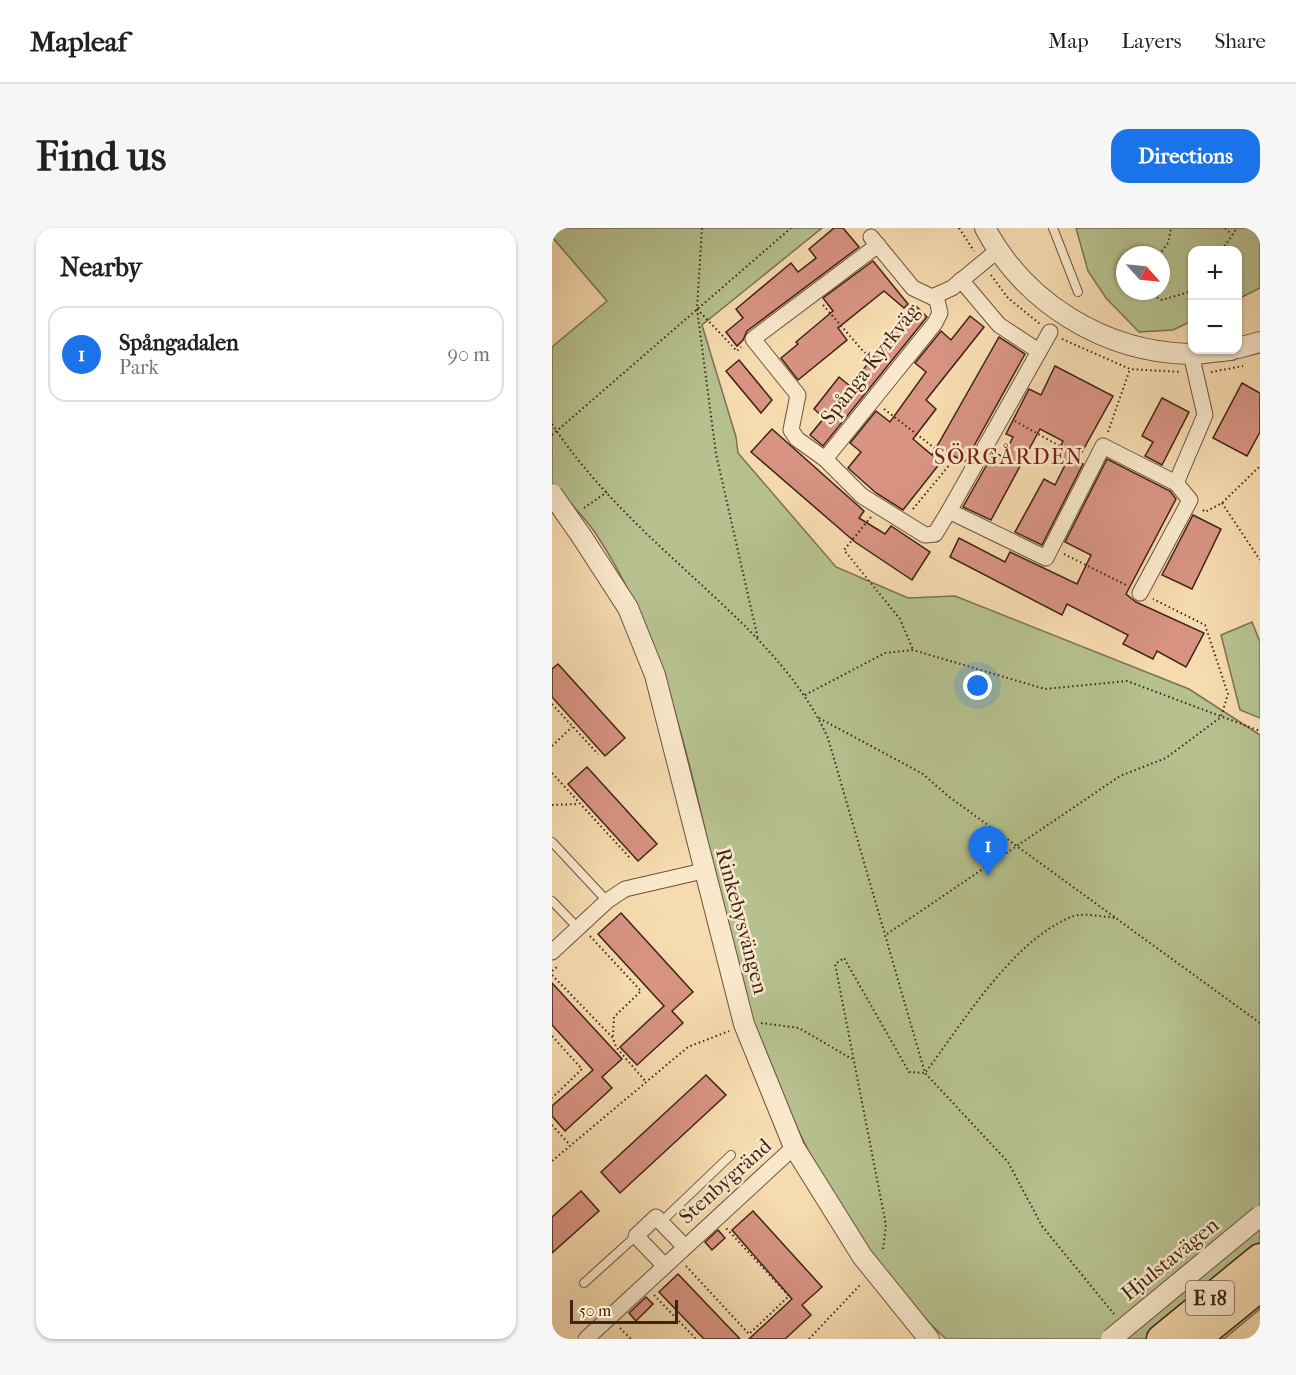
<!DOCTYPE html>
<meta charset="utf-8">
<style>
body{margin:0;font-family:"IM FELL French Canon",serif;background:#f6f6f6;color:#202124}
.controls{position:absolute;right:18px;top:18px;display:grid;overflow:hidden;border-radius:12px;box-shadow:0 2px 4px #0004}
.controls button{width:54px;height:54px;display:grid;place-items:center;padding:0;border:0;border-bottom:2px solid #e0e0e0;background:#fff;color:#202124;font:30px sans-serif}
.compass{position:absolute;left:564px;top:18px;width:54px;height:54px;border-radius:50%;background:#fff;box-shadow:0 2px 4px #0004;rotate:117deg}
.scale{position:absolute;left:18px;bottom:15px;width:108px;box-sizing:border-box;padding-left:6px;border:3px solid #3f2315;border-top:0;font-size:16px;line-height:21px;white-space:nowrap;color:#3f2315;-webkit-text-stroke:4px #f9e8cb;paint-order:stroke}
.you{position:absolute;left:426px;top:458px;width:21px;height:21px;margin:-15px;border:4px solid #fff;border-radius:50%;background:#1a73e8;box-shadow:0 0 0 9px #1a73e833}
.badge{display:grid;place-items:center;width:39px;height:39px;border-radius:50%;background:#1a73e8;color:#fff;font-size:20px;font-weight:700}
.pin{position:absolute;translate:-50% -50px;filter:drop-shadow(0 2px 3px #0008)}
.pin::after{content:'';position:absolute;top:32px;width:21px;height:18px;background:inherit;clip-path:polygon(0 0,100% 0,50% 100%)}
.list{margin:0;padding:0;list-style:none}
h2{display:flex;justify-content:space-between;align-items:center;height:78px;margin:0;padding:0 24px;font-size:26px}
h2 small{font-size:20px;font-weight:400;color:#757577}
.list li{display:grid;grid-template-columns:39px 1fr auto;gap:18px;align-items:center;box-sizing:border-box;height:96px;margin:0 12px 12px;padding:0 12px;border:2px solid #e0e0e0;border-radius:18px}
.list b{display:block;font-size:22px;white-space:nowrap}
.list p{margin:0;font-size:20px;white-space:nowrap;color:#757577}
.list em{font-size:20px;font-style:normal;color:#757577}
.map{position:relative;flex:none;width:708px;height:1111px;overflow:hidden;border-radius:18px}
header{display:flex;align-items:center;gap:36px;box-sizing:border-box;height:84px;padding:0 30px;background:#fff;border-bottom:2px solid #e0e0e0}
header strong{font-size:28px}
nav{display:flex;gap:33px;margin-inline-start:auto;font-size:21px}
.intro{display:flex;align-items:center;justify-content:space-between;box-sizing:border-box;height:144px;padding:0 36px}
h1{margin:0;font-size:42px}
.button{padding:15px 27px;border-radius:18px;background:#1a73e8;color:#fff;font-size:21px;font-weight:700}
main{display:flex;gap:36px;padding:0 36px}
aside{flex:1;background:#fff;border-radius:18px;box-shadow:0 2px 4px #0004}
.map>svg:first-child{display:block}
</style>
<header>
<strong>Mapleaf</strong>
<nav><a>Map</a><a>Layers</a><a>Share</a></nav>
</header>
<div class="intro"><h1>Find us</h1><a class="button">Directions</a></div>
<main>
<aside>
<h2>Nearby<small></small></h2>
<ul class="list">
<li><span class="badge">1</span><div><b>Spångadalen</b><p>Park</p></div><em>90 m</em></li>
</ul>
</aside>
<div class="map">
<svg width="708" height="1111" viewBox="0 0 708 1111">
<rect width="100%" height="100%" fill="#f6dbaf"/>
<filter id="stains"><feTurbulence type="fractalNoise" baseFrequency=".00333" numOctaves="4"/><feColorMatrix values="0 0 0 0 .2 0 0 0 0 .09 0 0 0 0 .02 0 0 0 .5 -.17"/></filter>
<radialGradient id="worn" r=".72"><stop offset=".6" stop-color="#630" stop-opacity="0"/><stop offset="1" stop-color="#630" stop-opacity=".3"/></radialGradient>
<!-- green -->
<g fill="#b6c18f" stroke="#7a7252" stroke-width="1.5" fill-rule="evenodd">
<path d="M 0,0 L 270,0 L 150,97 L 184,209 L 186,225 L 284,339 L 356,370 L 403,368 L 637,461 L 708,507 L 708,1081 L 672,1111 L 394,1111 C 307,1031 237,901 199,789 C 187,756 182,720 173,686 C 141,557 119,419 44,306 C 32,288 14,271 0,255 L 0,119 L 55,73 L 0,9 Z"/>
<path d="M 524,0 L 708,0 L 708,60 L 686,71 L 686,22 L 640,22 L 640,93 L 621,102 L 587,104 L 554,70 L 536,43 ZM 573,27 L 609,27 L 609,63 L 573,63 Z"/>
<polygon points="700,394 708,414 708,490 688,482 669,407"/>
</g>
<!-- building -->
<g fill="#d89383" stroke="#3f2315" stroke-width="1.5">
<polygon points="282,0 291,0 307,19 195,103 191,112 185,118 174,104 191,90 184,81 239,35 246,44 264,30 257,21"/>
<polygon points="321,33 356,76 352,80 332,63 286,100 295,112 246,152 229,130 246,116 244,114 281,83 271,70"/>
<polygon points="363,77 375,89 271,218 258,207 272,190 262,181 287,149 298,158"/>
<polygon points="418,88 432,99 374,172 384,181 361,211 380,227 447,109 473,126 413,234 396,225 351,282 324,265 296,240 309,224 298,215 324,183 338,194 374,144 363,135 389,103 399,112"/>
<polygon points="187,132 220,172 209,185 174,143"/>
<polygon points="503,138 561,168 525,233 531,236 490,317 463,304 492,251 503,257 513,237 502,231 511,213 488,201 439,292 411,279 442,224 451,229 461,209 454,206 477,161 489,167"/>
<polygon points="690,155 708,165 708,204 695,228 661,210"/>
<polygon points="610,170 637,184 610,237 593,228 601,214 590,208"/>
<polygon points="220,201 312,283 307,290 333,306 339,298 378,324 360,352 303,314 199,224"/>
<polygon points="555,231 618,263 624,271 574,366 584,374 652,405 634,439 605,423 601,431 571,416 576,407 515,376 510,387 398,329 407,310 453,334 458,324 525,356 539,327 513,314"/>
<polygon points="641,287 669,301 640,361 610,347"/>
<polygon points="6,436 73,510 53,528 0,469 0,441"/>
<polygon points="35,539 105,616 86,633 16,556"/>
<polygon points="69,685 141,764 120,783 131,795 85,837 68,819 112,778 46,706"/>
<polygon points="0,755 70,831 50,849 60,860 13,903 0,888 0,878 41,842 0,797"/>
<polygon points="154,847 174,867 68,965 49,944"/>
<polygon points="29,963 47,983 0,1025 0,989"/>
<polygon points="201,983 270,1059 250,1077 259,1087 233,1111 197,1111 240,1071 180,1002"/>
<polygon points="166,1002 173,1010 160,1022 153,1014"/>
<polygon points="126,1046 188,1111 152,1111 107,1064"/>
<polygon points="94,1069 101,1076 84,1093 77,1085"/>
</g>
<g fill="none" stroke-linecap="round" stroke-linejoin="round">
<!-- service casing -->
<g stroke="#6d513c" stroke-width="10">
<g id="service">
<polyline points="501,0 526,64"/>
<polyline points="0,614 55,673"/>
<polyline points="0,673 26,700"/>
<polyline points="109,994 179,927"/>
<polyline points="32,1055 84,1008"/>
</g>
</g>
<!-- minor casing -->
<g stroke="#6d513c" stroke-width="17">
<g id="minor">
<polyline points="319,9 361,60 380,69 400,60 445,23"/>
<polyline points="326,17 201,111 246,167 239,202 245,211 273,231 310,268 373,307 383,306 397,283 498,104"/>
<polyline points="409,52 447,97 485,122"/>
<polyline points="273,231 383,95 388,85 384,68"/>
<polyline points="624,255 653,187 639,126"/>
<polyline points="397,283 494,330 551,218 624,255 638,272 588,365"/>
<polyline points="0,724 55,673 73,661 151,643"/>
<polyline points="133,1019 104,989 84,1008 113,1038 242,919"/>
<polyline points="34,1111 113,1038"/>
</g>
</g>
<!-- tertiary casing -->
<g stroke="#6d513c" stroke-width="22">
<g id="tertiary">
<path d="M 433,0 C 473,75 552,124 638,126 C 651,126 665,123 679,122"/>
<polyline points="686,120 708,114"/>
<polyline points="30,309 76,380 103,447 192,796 242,919 310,1028 377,1111"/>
</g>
</g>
<!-- motorway casing -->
<g stroke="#3f2315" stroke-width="31">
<g id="motorway">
<polyline points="609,1111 708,1030"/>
<polyline points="644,1111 708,1059"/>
</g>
</g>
<!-- path -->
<g stroke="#3f2315" stroke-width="2" stroke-dasharray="1.5 3" stroke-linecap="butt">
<polyline points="150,0 145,81 164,226 206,411"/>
<polyline points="407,0 422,23"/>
<polyline points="673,0 679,6"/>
<polyline points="670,22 685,0"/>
<polyline points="607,27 616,15 619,0"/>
<polyline points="439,47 456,70 488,96"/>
<polyline points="593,63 610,72 640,63"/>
<polyline points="271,77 311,123 329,137"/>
<polyline points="145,81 185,123 189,119"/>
<polyline points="510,111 578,141 629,144"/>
<polyline points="659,144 691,138"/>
<polyline points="332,181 406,238"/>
<polyline points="463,193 529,230"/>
<path d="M 0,196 C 38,254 91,303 142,350 C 193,397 247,446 276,510 L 373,845 L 456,934 L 490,998 L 562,1086"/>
<polyline points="556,204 578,141"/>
<polyline points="0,207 239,0"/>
<polyline points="670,275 708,332"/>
<polyline points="32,280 55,264"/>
<polyline points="361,281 399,235"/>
<polyline points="651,282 653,284 670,275 708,238"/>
<polyline points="319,289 292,322 348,391 361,422"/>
<polyline points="512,326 574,357"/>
<polyline points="253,467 333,425 361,422 493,461 575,453 708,503"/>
<polyline points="0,476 46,526"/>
<polyline points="267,490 371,546 396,568 708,795"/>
<polyline points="0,518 20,499"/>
<polyline points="0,545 79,631"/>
<polyline points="0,577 27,576"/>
<polyline points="335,706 568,548 614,530 669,489 676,466 653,397 601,371"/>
<polyline points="38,708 89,763 62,789 61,808"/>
<polyline points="0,743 6,738"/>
<polyline points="0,747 61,810 64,819 94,854"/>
<polyline points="209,795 247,800 300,831"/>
<polyline points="0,808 30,841 0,870"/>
<polyline points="0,897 18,917"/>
<polyline points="0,933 136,819 177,803"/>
<path d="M 331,1021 L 334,997 L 283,736 L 292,730 L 357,844 L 373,845 C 411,795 459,714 519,689 C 530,684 552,689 564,690"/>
<polyline points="134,1038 197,1106 237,1068 174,1000"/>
<polyline points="102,1067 144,1111"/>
<polyline points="68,1100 79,1111"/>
<polyline points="0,1109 2,1111"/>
<polyline points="257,1111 309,1056"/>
</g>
<!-- service -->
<use href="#service" stroke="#f9e8cb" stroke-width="8"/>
<!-- minor -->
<use href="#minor" stroke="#f9e8cb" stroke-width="15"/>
<!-- tertiary -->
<use href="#tertiary" stroke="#f9e8cb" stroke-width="20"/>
<!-- motorway -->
<use href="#motorway" stroke="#f6dbaf" stroke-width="28"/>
<!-- tertiary-bridge casing -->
<g stroke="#6d513c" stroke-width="22" stroke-linecap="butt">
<g id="tertiary-bridge">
<polyline points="0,266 30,309"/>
<polyline points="559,1111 708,988"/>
</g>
</g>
<!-- tertiary-bridge -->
<use href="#tertiary-bridge" stroke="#f9e8cb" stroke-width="20"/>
</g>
<g text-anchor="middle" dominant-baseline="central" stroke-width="5" stroke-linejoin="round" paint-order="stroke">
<!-- shield labels -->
<rect fill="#f9e8cb" stroke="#775e4c" stroke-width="1.5" x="634" y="1053" width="48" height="34" rx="4.5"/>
<g font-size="20" font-weight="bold" fill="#3f2315">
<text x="658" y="1070">E 18</text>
</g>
<!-- street labels -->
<g font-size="21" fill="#3f2315" stroke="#f9e8cb">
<text transform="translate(318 136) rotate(-52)">Spånga Kyrkväg</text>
<text transform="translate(190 693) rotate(75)">Rinkebysvängen</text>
<text transform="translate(173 953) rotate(-42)">Stenbygränd</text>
<text transform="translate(618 1031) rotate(-39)">Hjulstavägen</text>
</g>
<!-- neighbourhood labels -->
<g font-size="22" letter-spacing="1.5" fill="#7a1f14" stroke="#f9e8cb">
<text x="457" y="229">SÖRGÅRDEN</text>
</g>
</g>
<rect width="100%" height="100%" filter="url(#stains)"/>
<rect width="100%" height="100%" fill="url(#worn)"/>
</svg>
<div class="controls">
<button>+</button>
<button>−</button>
</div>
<svg class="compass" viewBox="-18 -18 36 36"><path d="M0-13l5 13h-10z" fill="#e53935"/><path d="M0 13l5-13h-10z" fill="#757577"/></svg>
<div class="scale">50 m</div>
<div class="you"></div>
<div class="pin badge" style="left:436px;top:648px">1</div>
</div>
</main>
